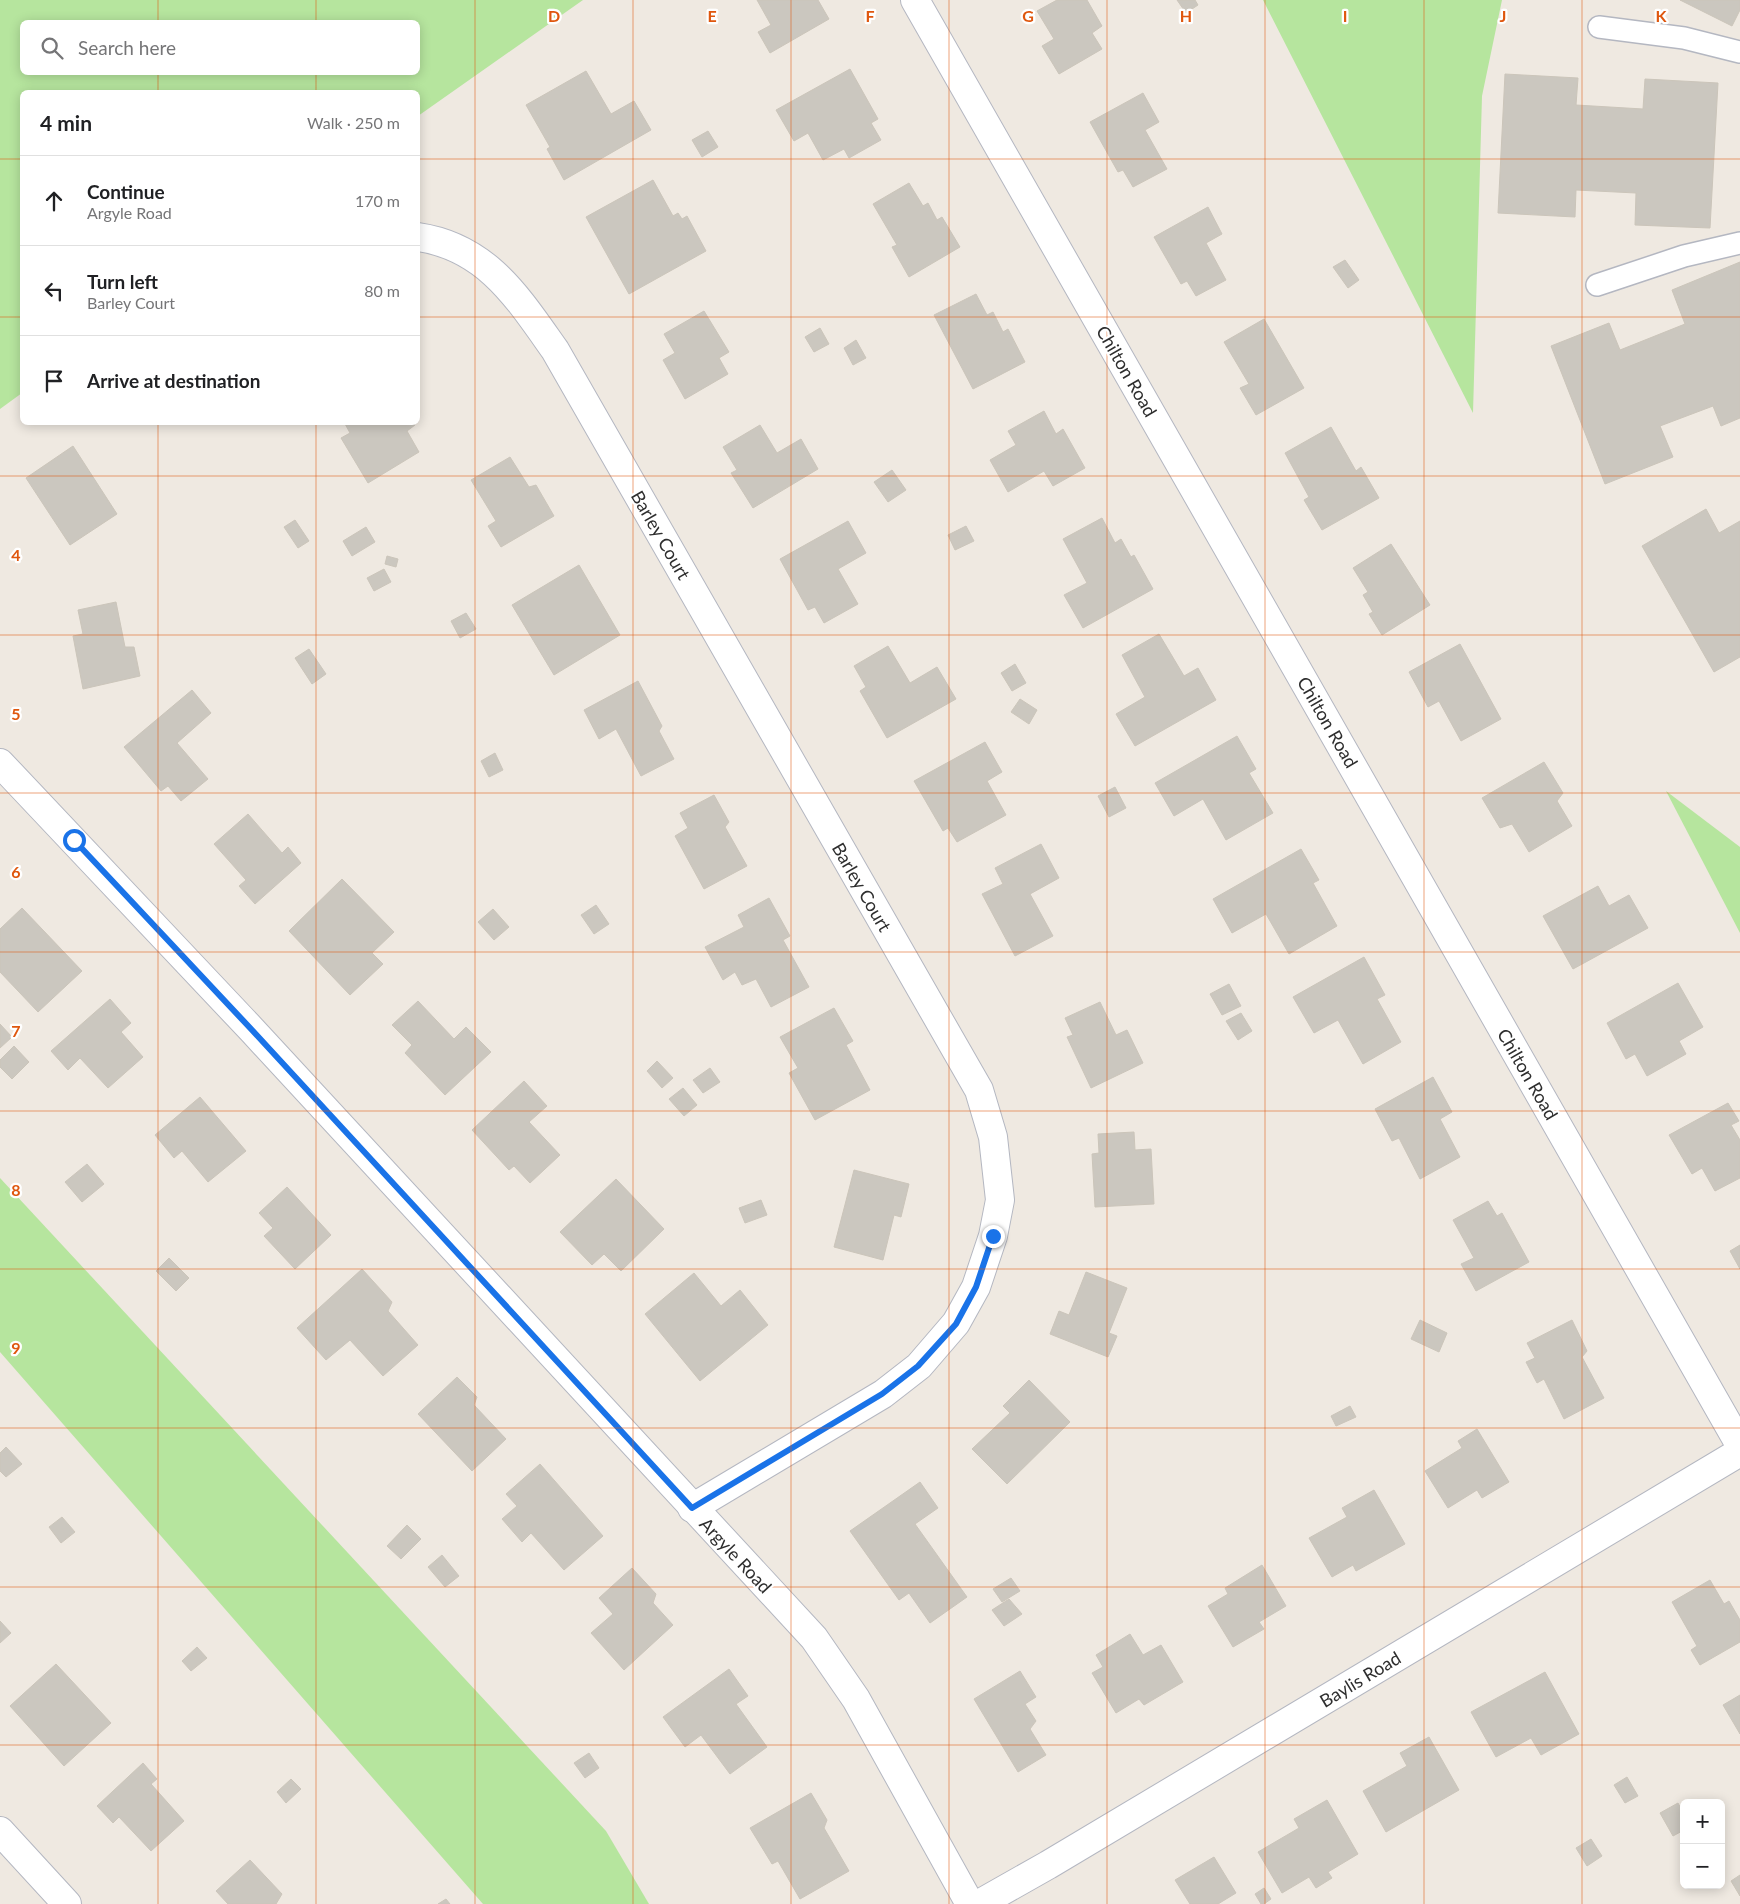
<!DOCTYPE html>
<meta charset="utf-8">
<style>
body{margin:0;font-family:Lato,sans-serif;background:#f6f6f6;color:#202124}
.controls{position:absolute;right:15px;bottom:15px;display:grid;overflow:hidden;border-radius:8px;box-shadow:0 2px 12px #0003}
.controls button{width:45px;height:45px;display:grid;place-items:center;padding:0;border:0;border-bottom:1px solid #e0e0e0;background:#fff;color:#202124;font:25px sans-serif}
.stop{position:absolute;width:15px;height:15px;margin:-11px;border:4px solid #1a73e8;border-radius:50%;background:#fff}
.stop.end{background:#1a73e8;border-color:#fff;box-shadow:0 1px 5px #0008}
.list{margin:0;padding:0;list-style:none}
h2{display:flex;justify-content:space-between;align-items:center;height:65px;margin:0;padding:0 20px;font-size:21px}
h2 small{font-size:16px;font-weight:400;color:#757577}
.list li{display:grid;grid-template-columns:32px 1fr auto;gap:15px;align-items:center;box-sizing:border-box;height:90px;padding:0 20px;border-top:1px solid #e0e0e0}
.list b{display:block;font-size:19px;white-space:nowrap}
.list p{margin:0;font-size:16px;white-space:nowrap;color:#757577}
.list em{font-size:16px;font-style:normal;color:#757577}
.icon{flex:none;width:28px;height:28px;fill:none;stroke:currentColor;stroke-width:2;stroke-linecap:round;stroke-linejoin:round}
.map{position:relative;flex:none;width:1740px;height:1904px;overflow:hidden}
.search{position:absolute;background:#fff;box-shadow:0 2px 12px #0003;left:20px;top:20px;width:400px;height:55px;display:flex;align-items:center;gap:12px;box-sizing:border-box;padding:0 18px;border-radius:8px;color:#757577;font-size:19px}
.panel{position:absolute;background:#fff;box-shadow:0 2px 12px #0003;left:20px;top:90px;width:400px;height:335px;border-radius:8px}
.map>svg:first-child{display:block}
</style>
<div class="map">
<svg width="1740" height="1904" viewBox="0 0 1740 1904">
<rect width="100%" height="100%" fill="#efe9e1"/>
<!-- green -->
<g fill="#b6e59e" fill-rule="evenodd">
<path d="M 0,0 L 583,0 L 418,116 L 418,92 L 22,92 L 22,393 L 0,409 ZM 22,22 L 418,22 L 418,72 L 22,72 Z"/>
<polygon points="1263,0 1502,0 1482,96 1473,413"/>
<polygon points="1666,791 1740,847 1740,933"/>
<polygon points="0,1178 606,1831 649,1904 483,1904 0,1352"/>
</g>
<!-- building -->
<g fill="#cbc7bf" stroke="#cbc5ba">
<polygon points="757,0 818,0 829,19 770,53 758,32 771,25"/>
<polygon points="1057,0 1087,0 1102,26 1092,33 1102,49 1059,74 1042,46 1054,39 1037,11"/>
<polygon points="1177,0 1195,0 1198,5 1186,13"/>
<polygon points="1680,0 1740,0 1740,10 1732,26"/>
<polygon points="850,69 878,119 871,123 881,140 849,158 844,149 823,160 808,133 794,141 776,110"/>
<polygon points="586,71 611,114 634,101 651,130 564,180 547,149 550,147 526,105"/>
<polygon points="1505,74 1578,78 1576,105 1643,109 1645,79 1718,83 1710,228 1635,225 1636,193 1576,190 1575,217 1498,213"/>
<polygon points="1143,93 1159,122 1145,130 1167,169 1133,187 1123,170 1118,172 1090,122"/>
<polygon points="708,131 718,147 702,157 692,140"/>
<polygon points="653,180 673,216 678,213 682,219 687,216 706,251 629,294 586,217"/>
<polygon points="909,183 923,206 928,203 937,220 942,217 960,247 909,277 892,247 897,245 873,204"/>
<polygon points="1208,207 1222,234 1206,243 1226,280 1196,296 1187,281 1181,284 1154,237"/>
<polygon points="1345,260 1359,280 1348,288 1333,267"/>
<polygon points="1740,262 1740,418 1721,426 1713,406 1660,426 1673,457 1605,484 1551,346 1609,323 1620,350 1685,324 1672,290"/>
<polygon points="976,294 987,315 993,312 1003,332 1008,329 1025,362 973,389 934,315"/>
<polygon points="704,311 729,352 719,358 728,374 685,399 663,360 675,353 664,334"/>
<polygon points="1264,319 1304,388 1256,415 1240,388 1249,384 1224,342"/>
<polygon points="820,328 829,344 814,352 805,337"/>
<polygon points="856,340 866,358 853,365 844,348"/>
<polygon points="1044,411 1056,434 1063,429 1085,468 1053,486 1044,471 1008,492 990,460 1016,445 1008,431"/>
<polygon points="344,422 413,422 415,425 407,431 419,452 368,483 341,438 350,433"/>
<polygon points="760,425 777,453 801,439 818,469 753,508 731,473 737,470 723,447"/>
<polygon points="1331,427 1356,471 1361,467 1379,498 1322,530 1304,500 1309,497 1285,453"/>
<polygon points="73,446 117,514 70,545 26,478"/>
<polygon points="510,457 529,487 536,485 554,516 501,547 488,526 496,521 471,480"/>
<polygon points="892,470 906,490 888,502 874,482"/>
<polygon points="1706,509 1719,533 1740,521 1740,657 1714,672 1642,546"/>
<polygon points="1102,518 1115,543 1121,539 1131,557 1134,555 1153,589 1083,628 1064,595 1087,583 1063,539"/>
<polygon points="295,520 309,541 298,548 284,527"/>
<polygon points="848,521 866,553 838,569 858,604 824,623 815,607 808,610 780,559"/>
<polygon points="966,526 974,541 955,550 948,535"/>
<polygon points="366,527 375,542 352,556 343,541"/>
<polygon points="1391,544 1430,605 1382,635 1369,614 1373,612 1363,595 1368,592 1353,568"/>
<polygon points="387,556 398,559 396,567 385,564"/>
<polygon points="579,565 620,635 554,675 512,605"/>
<polygon points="384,569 391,582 374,591 367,578"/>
<polygon points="116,602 125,647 134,647 140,676 83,689 73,636 83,634 78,610"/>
<polygon points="466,613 476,629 460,638 451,621"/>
<polygon points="1159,634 1184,676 1198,668 1216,700 1135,746 1116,714 1145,697 1122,655"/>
<polygon points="1460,644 1501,719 1461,741 1439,701 1428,707 1409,672"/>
<polygon points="888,646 910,683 937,667 956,699 887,738 860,691 866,687 854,666"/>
<polygon points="309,649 326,674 312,684 295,658"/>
<polygon points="1015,664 1026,683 1012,691 1001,673"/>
<polygon points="638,681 662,726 659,731 674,759 641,776 616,729 599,739 584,710"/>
<polygon points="192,690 211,713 177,743 208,779 181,801 168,786 161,791 124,747"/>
<polygon points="1020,699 1037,710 1029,724 1011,712"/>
<polygon points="1237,736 1256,769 1249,773 1273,813 1226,840 1203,799 1174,816 1155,783"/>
<polygon points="985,742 1002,772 987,781 1006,815 957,842 948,828 943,831 914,781"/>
<polygon points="495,753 503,770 489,777 481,761"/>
<polygon points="1544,762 1563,793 1557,801 1572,826 1529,852 1512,824 1500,828 1482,798"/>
<polygon points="1115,787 1126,808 1109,817 1098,796"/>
<polygon points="714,795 729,822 725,827 747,866 704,889 675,836 688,828 680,813"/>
<polygon points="248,814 282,853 288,847 301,863 255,904 239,886 246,880 214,844"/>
<polygon points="1041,844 1059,878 1030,894 1053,936 1015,956 982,894 1003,884 995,868"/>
<polygon points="1301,849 1319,880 1313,883 1337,926 1289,954 1266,914 1232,933 1213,899"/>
<polygon points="342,879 394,932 372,953 383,964 350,995 289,931"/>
<polygon points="1598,886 1609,906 1629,895 1648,928 1573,969 1543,916"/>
<polygon points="769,898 790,936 783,940 809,987 771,1007 756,979 742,985 735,972 723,980 705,947 744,927 738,915"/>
<polygon points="596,905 609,924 594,934 581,915"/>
<polygon points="22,908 82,971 38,1012 0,972 0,929"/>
<polygon points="493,909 509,927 494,940 478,922"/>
<polygon points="1364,957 1385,995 1377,999 1401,1042 1363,1064 1338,1020 1314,1033 1293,997"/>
<polygon points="1678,983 1703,1027 1679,1041 1686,1054 1647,1076 1635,1054 1626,1059 1607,1023"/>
<polygon points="1229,984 1241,1006 1222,1015 1210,994"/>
<polygon points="110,999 131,1023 121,1032 143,1057 108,1088 80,1058 68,1070 51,1051"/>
<polygon points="418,1001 454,1039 466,1027 491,1052 445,1095 405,1053 412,1045 392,1025"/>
<polygon points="1100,1002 1116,1035 1127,1030 1143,1063 1091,1088 1067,1037 1073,1035 1065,1018"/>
<polygon points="834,1008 853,1041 846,1045 870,1090 815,1120 789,1073 798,1068 780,1037"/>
<polygon points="1241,1013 1252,1031 1238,1040 1226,1021"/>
<polygon points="0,1024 12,1037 0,1048"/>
<polygon points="14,1046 29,1062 12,1079 0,1067 0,1060"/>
<polygon points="657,1061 673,1078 662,1088 647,1071"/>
<polygon points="710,1068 720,1082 703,1093 693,1080"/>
<polygon points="1433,1077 1452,1112 1440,1119 1460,1157 1420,1179 1399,1138 1392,1141 1375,1109"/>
<polygon points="524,1081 547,1106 529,1122 560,1155 530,1183 514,1166 509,1170 472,1130"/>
<polygon points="683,1088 697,1105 684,1116 669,1099"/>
<polygon points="200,1097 246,1151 208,1182 182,1151 174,1158 155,1135"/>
<polygon points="1728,1103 1739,1121 1731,1125 1740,1140 1740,1178 1715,1191 1702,1168 1692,1174 1669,1135"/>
<polygon points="1134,1132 1135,1150 1151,1149 1154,1204 1095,1207 1092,1154 1099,1153 1098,1134"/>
<polygon points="87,1164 104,1184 82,1202 65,1182"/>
<polygon points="854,1170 909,1184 901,1217 894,1215 883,1260 834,1247"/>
<polygon points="616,1179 664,1229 621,1271 604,1254 592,1265 560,1232"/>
<polygon points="287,1187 331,1235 295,1269 264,1236 273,1228 259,1213"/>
<polygon points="761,1200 767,1215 745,1223 739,1208"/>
<polygon points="1488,1201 1497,1216 1502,1213 1529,1262 1476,1291 1461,1264 1474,1258 1453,1220"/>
<polygon points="1740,1245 1740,1269 1730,1251"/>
<polygon points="169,1258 189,1278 176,1291 156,1271"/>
<polygon points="362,1269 392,1302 388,1311 418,1345 383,1376 350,1340 326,1360 297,1328"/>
<polygon points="1086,1272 1127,1288 1109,1333 1117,1336 1108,1357 1050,1334 1059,1311 1069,1315"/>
<polygon points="694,1273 721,1306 740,1290 768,1325 700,1381 645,1314"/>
<polygon points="1420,1320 1447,1333 1439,1352 1411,1339"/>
<polygon points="1572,1320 1587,1351 1582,1357 1604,1398 1564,1419 1544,1379 1537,1383 1526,1362 1535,1358 1527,1343"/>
<polygon points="457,1377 477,1397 474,1405 506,1439 472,1471 418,1414"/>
<polygon points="1029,1380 1070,1422 1007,1484 972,1449 1010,1413 1003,1406"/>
<polygon points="1350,1406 1356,1417 1336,1426 1331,1416"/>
<polygon points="1477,1429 1509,1482 1482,1498 1477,1490 1448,1508 1425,1471 1462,1448 1458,1441"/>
<polygon points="6,1447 22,1464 6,1477 0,1471 0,1453"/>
<polygon points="540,1464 603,1536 564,1570 531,1533 522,1542 502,1519 517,1506 506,1494"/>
<polygon points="920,1482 938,1508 915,1524 967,1597 930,1623 909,1593 899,1600 850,1531"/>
<polygon points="1374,1490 1405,1544 1356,1571 1353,1565 1332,1577 1309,1538 1347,1517 1342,1508"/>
<polygon points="62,1517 75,1532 61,1543 49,1527"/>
<polygon points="407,1525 421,1539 401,1559 387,1546"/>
<polygon points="442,1555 459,1576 445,1587 428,1567"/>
<polygon points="1262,1565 1286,1606 1259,1622 1264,1629 1233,1647 1208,1606 1228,1594 1225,1588"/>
<polygon points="632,1568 656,1594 653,1603 673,1625 624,1670 591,1633 613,1614 599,1598"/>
<polygon points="1011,1578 1020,1591 1002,1602 993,1589"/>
<polygon points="1710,1580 1724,1604 1729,1601 1740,1620 1740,1642 1700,1665 1691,1650 1697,1646 1672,1602"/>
<polygon points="1009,1599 1022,1614 1004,1626 992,1610"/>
<polygon points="0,1621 11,1633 0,1643"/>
<polygon points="1130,1634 1143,1655 1161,1645 1183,1682 1144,1705 1139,1699 1116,1713 1092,1673 1103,1667 1096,1655"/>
<polygon points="197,1647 207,1658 191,1671 182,1661"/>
<polygon points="56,1664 111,1723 64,1766 10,1706"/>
<polygon points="729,1669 748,1696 736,1704 767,1747 730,1774 701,1735 685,1747 663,1717"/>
<polygon points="1020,1671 1036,1697 1025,1704 1036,1721 1030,1729 1046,1755 1018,1772 974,1699"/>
<polygon points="1545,1672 1579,1734 1541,1755 1531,1738 1496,1757 1471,1712"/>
<polygon points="1740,1695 1740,1734 1723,1705"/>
<polygon points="1429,1737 1459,1790 1386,1832 1363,1791 1407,1766 1400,1753"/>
<polygon points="589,1753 599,1768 585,1778 574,1763"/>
<polygon points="143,1763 157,1779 151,1784 184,1821 151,1851 119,1817 113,1823 97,1806"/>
<polygon points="1627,1777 1638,1796 1625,1803 1614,1785"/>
<polygon points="291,1779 301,1789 286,1803 277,1792"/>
<polygon points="811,1793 827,1820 824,1828 849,1871 800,1899 778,1861 772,1864 750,1828"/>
<polygon points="1327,1800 1358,1854 1328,1872 1332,1878 1316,1888 1309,1877 1282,1893 1258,1852 1299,1828 1294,1819"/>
<polygon points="1678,1803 1684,1814 1684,1830 1673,1836 1660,1813"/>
<polygon points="1591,1839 1602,1856 1587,1866 1576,1848"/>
<polygon points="1214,1857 1236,1893 1218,1904 1190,1904 1175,1880"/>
<polygon points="250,1860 282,1894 276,1904 228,1904 216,1891"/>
<polygon points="1740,1875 1740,1896 1731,1881"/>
<polygon points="1264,1888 1271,1899 1264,1904 1261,1904 1255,1894"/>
<polygon points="446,1899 450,1904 438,1904"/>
</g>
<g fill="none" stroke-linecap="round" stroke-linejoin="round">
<!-- lane casing -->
<g stroke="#b4b7c1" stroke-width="24">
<g id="lane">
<polyline points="1599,27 1684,38 1740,52"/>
<polyline points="1597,285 1684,256 1740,243"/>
</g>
</g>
<!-- street casing -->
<g stroke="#b4b7c1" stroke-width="30">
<g id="street">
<polyline points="915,0 1740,1445"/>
<path d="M 418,237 C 487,247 518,298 555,350 L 979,1090 L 993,1137 L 1000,1200 L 993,1236 L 976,1287 L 956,1323 L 919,1366 L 883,1394 L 692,1508"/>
<polyline points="0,763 252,1030 814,1638 856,1699 970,1904"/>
<polyline points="0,1831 67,1904"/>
<polyline points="979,1904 1048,1865 1740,1452"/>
</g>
</g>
<!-- lane -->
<use href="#lane" stroke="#fff" stroke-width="21"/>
<!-- street -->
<use href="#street" stroke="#fff" stroke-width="28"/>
</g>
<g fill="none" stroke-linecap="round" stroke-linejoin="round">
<!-- route -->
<polyline stroke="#1a73e8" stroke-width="6" points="74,840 252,1030 692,1508 882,1394 918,1366 956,1324 976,1287 993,1236"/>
</g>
<!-- grid -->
<path fill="none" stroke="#df570e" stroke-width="1" stroke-opacity="0.55" d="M 158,0 L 158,22M 316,0 L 316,22M 475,0 L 475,1904M 633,0 L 633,1904M 791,0 L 791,1904M 949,0 L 949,1904M 1107,0 L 1107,1904M 1265,0 L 1265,1904M 1424,0 L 1424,1904M 1582,0 L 1582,1904M 158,72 L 158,92M 316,72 L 316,92M 0,159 L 22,159M 418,159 L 1740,159M 0,317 L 22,317M 418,317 L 1740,317M 158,422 L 158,1904M 316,422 L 316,1904M 0,476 L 1740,476M 0,635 L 1740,635M 0,793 L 1740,793M 0,952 L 1740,952M 0,1111 L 1740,1111M 0,1269 L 1740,1269M 0,1428 L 1740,1428M 0,1587 L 1740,1587M 0,1745 L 1740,1745"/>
<g text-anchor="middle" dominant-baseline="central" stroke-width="4.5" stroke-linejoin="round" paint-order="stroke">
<!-- street labels -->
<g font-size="18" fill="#2e2e2e" stroke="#fff">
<text transform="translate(1127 371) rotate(60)">Chilton Road</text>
<text transform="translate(661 535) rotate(60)">Barley Court</text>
<text transform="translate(1328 722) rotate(60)">Chilton Road</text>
<text transform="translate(862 887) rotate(60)">Barley Court</text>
<text transform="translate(1528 1074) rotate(60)">Chilton Road</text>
<text transform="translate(736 1555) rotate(47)">Argyle Road</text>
<text transform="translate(1360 1679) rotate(-31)">Baylis Road</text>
</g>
</g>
<g font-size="16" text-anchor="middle" font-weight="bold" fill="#df570e" stroke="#fff" stroke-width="4.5" stroke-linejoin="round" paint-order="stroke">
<text x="554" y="22">D</text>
<text x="712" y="22">E</text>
<text x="870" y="22">F</text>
<text x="1028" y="22">G</text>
<text x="1186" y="22">H</text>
<text x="1345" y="22">I</text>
<text x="1503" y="22">J</text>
<text x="1661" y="22">K</text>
<text x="16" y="561">4</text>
<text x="16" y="720">5</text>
<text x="16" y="878">6</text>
<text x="16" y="1037">7</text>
<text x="16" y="1196">8</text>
<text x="16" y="1354">9</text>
</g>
</svg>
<div class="controls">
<button>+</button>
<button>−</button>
</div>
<div class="stop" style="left:74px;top:840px"></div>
<div class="stop end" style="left:993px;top:1236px"></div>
<div class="search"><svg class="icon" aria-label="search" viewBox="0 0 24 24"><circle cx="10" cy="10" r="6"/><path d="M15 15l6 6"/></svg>Search here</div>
<section class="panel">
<h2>4 min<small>Walk · 250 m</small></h2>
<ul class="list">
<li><svg class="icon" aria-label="ahead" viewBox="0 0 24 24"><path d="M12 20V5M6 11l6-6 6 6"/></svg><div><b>Continue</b><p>Argyle Road</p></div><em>170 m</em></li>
<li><svg class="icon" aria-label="left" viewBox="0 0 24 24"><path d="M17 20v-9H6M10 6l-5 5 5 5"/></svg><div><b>Turn left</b><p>Barley Court</p></div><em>80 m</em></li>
<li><svg class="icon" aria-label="arrive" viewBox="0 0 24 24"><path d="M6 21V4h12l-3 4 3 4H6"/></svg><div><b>Arrive at destination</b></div></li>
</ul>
</section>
</div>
